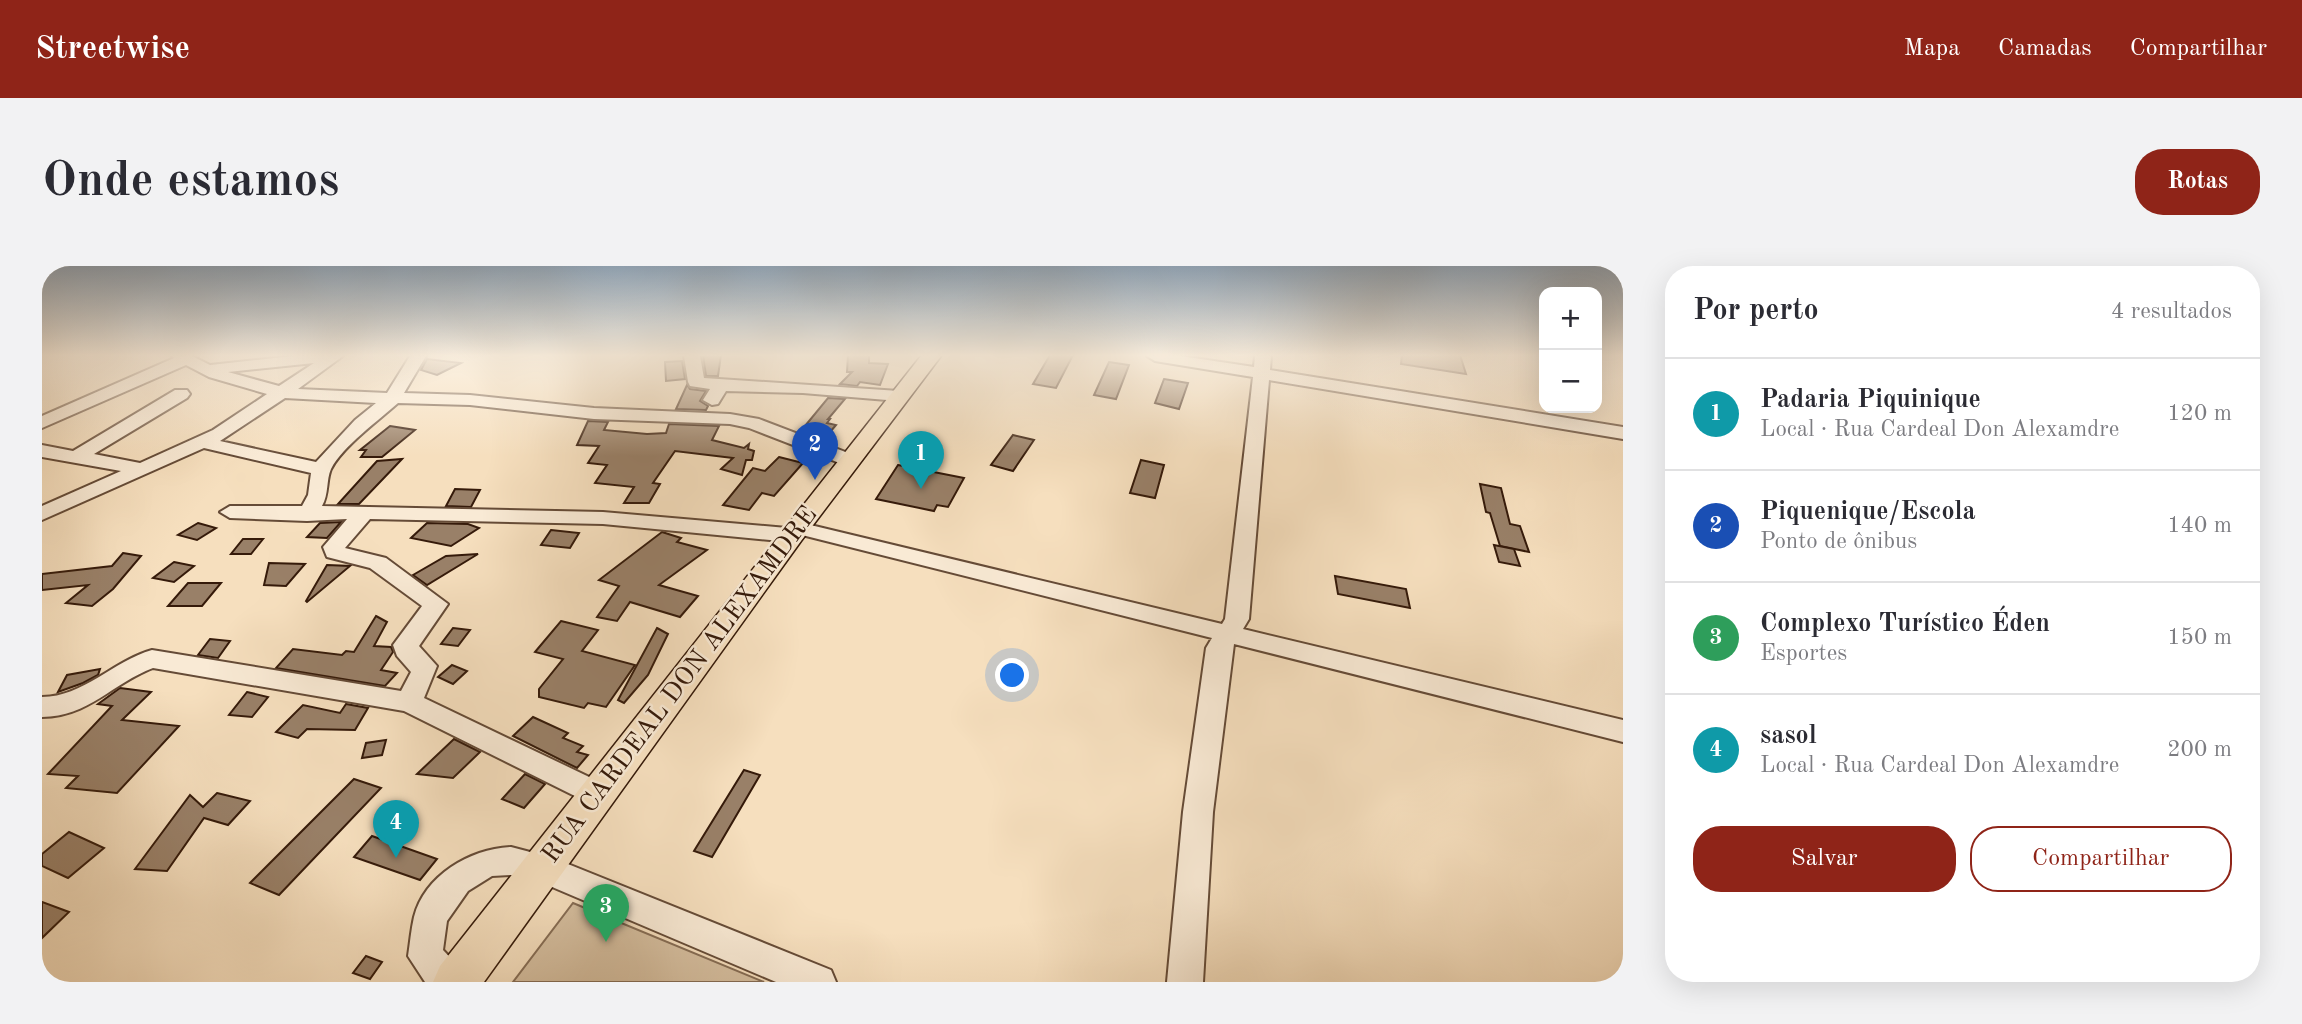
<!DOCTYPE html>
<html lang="pt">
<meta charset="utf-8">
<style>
body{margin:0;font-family:"Old Standard TT",serif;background:#f2f2f3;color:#2b2b33}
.controls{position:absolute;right:21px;top:21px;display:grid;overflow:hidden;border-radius:14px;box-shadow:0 7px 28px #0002}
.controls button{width:63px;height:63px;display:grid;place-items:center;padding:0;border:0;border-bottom:2px solid #e1e1e2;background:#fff;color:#2b2b33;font:35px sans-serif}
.you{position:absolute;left:971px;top:410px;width:24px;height:24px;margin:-18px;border:5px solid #fff;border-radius:50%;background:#1a73e8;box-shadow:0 0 0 10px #1a73e833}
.badge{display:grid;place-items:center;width:46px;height:46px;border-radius:50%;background:#8f2418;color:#fff;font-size:23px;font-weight:700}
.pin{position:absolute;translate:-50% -58px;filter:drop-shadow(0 2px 4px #0008)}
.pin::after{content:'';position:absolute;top:37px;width:24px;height:21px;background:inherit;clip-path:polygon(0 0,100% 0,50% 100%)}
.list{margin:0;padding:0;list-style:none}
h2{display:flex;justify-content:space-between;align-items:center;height:91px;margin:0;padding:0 28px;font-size:30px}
h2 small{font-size:23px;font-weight:400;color:#7c7c81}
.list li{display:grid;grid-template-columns:46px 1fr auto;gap:21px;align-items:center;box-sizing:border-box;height:112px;padding:0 28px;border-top:2px solid #e1e1e2}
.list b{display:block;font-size:26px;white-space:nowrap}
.list p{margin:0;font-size:23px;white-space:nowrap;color:#7c7c81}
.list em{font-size:23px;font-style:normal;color:#7c7c81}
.actions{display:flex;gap:14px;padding:21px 28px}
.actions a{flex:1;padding:16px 0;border:2px solid #8f2418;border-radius:28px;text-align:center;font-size:24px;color:#8f2418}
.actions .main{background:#8f2418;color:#fff}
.map{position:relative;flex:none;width:1581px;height:716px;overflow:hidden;border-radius:28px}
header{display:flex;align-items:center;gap:42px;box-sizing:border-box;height:98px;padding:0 35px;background:#8f2418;color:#fff}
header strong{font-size:33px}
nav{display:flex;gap:38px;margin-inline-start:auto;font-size:24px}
.intro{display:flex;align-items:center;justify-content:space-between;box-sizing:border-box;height:168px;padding:0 42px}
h1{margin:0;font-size:49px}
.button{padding:18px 32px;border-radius:28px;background:#8f2418;color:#fff;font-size:24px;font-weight:700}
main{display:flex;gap:42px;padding:0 42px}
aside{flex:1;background:#fff;border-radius:28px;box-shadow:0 7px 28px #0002}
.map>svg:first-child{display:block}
</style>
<header>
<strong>Streetwise</strong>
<nav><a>Mapa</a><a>Camadas</a><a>Compartilhar</a></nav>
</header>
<div class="intro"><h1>Onde estamos</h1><a class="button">Rotas</a></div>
<main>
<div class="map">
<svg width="1581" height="716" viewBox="0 0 1581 716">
<rect width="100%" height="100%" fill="#f6dfbe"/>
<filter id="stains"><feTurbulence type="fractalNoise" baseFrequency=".00286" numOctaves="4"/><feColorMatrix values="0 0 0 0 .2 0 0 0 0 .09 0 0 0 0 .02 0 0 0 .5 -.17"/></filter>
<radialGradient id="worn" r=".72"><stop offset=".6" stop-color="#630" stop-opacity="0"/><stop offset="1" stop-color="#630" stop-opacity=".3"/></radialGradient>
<!-- green -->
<polygon fill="#d5be9f" stroke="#856c54" stroke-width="2" points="531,637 722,716 471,716"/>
<!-- building -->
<g fill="#998068" stroke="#351a0a" stroke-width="2">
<polygon points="661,89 679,89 676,110 664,110"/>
<polygon points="806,89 827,89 827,97 846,98 838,119 818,116 815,120 798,118 810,106 805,106"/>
<polygon points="1008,89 1031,89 1014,122 991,118"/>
<polygon points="1360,89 1418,89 1424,108 1359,98"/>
<polygon points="385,93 419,97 395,109 379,104"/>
<polygon points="640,95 643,113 624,115 623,96"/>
<polygon points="1067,96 1087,99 1074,133 1052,129"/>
<polygon points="1122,113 1146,117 1137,143 1113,137"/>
<polygon points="645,119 648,123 664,125 658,135 666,140 664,144 634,143"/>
<polygon points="786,132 803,133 786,153 788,153 785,157 794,159 782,173 758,166"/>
<polygon points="546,155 566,156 562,164 605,168 624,167 627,158 677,160 670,174 702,182 707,178 706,183 712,185 710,194 704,194 700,209 679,203 691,192 633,185 611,217 618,218 607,237 582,237 592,221 553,217 565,199 546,197 557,180 535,179"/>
<polygon points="348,160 373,164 340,191 319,191 324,184 318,184"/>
<polygon points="971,169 992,174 971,205 949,199"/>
<polygon points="737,191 761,197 732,230 720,227 707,244 681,239 711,202 723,205"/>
<polygon points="360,193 317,238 296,238 335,195"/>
<polygon points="1099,194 1122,199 1113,232 1088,227"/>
<polygon points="856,199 922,212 906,241 895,239 892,245 834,233"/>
<polygon points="1438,218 1459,222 1468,258 1478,260 1487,286 1458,280 1448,247 1444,246"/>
<polygon points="413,223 438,224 429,241 404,240"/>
<polygon points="299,256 285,272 265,271 278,257"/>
<polygon points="156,257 174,262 155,274 136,269"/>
<polygon points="385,257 426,258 437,262 409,280 369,272"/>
<polygon points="509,264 537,267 528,282 499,279"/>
<polygon points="620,266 639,272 635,276 665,284 617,319 656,330 638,351 588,336 575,355 555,351 577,320 557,314"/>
<polygon points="201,273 221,273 209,288 189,288"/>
<polygon points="1452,279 1472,283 1478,300 1457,296"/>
<polygon points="81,287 99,290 71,323 50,340 24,337 46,319 0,324 0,308 70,300"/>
<polygon points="436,288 385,319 371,309 404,290"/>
<polygon points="132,296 152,300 132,316 111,312"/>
<polygon points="227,297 263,298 244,320 222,319"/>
<polygon points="285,299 308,300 265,336 264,335"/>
<polygon points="1293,310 1364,323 1368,342 1296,328"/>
<polygon points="146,317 179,317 160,340 126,340"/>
<polygon points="334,350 345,356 332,380 349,381 351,386 339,404 355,407 343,420 234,402 251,383 300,389 304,385 312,386"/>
<polygon points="519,355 556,364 540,385 593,399 564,441 546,437 542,442 497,431 497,423 521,393 493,386"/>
<polygon points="411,362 428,364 416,380 399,378"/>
<polygon points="615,362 626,368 606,409 582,437 576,434"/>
<polygon points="168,373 188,375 176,392 156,389"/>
<polygon points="410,399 425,405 411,418 396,411"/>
<polygon points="58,403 56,409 41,417 16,426 25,409"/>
<polygon points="78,422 109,426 80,454 137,460 75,527 24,522 36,510 6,508 70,440 56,438"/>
<polygon points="205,426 226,431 210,451 187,449"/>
<polygon points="304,438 326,442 313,464 265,463 256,472 234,466 261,439 298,447"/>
<polygon points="491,451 526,467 521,472 541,480 535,486 546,489 535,502 471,470"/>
<polygon points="412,473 438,486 411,512 375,508"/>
<polygon points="344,474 340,489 320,492 324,477"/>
<polygon points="702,504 718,509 670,591 652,585"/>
<polygon points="483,508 503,518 482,542 460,533"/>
<polygon points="312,513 339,522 237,629 208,617"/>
<polygon points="175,527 208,535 186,559 162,552 125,605 93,603 148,529 161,541"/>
<polygon points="27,566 62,582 26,612 0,600 0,588"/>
<polygon points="330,570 395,593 378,614 312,591"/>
<polygon points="0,636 27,646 0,672"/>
<polygon points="324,690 340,696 328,713 311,707"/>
</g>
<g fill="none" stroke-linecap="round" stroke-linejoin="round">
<!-- minor casing -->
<g stroke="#654b37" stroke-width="4">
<g id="minor">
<path d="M 130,90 L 150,90 L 168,99 L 251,90 L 301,90 L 256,123 L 345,127 L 368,90 L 384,90 L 362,127 L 428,129 L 552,142 L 688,148 L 717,153 L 814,190 L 817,194 L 807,200 L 800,198 L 707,162 L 688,158 L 552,153 L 428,139 L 356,137 C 337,154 300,181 289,203 C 284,214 287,228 280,240 L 561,246 L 745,262 L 756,256 L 1180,358 L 1183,353 L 1211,111 L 1113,95 L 1105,90 L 1139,90 L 1212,101 L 1213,90 L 1229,90 L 1228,104 L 1581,161 L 1581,173 L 1227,114 L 1207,353 L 1201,363 L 1581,454 L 1581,476 L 1192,378 L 1171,546 L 1161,716 L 1125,716 L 1141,546 L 1164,382 L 1170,372 L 760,269 L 749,276 L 561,258 L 328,253 L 303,282 L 344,292 L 406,338 L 377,380 L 395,400 L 382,432 L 566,520 L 570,529 L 566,538 L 555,541 L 362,445 L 111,402 C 71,417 46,451 0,451 L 0,431 C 41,431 71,395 110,384 L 359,425 L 369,406 L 355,390 L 351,379 L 380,340 L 328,302 L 285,291 L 281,281 L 305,253 L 265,255 L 188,252 L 178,246 L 188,240 L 260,240 L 266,229 L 269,207 L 162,182 L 0,254 L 0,240 L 79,205 L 0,191 L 0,179 L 31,185 L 133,124 L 145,124 L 148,128 L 145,132 L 52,188 L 98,197 L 171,164 L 225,128 L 167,111 L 144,99 L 0,162 L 0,150 L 132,92 ZM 272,97 L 237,120 L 186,106 ZM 243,132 L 334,137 L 313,154 L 274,196 L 178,175 Z"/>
<polygon points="642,90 658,90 662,112 857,125 866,130 857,135 761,127 684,125 676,138 670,139 661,134 668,123 648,120 646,116"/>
<path d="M 469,581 L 511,592 L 789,704 L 794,716 L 734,716 L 496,615 L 469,609 L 450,610 L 426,625 L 405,655 L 401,684 L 420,704 L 425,716 L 383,716 L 366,690 C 368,677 369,664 372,651 C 383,609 428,583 469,581 Z"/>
</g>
</g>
<!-- major casing -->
<g stroke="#351a0a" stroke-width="3">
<polygon id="major" points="879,90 899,90 759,275 442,716 391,716 398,700"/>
</g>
<!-- minor -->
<use href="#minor" fill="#f9ead5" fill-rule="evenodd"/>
<!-- major -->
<use href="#major" fill="#f6dfbe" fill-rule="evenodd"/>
</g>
<!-- sky -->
<linearGradient id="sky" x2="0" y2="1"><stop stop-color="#93aabf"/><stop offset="0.47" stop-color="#fbf1e2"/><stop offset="1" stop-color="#fbf1e2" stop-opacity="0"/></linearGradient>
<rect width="1581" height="190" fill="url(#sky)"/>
<g text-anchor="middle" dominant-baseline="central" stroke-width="5" stroke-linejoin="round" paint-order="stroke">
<!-- street labels -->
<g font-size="26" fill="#351a0a" stroke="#f9ead5">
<text transform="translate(638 419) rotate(-53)">RUA CARDEAL DON ALEXAMDRE</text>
</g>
</g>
<rect width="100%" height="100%" filter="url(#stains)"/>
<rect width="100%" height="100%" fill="url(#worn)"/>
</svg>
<div class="controls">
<button>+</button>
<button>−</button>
</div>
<div class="you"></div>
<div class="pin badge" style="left:879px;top:223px;background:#0f9aa8">1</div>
<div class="pin badge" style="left:773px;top:214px;background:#1a4fb4">2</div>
<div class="pin badge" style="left:564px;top:676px;background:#2e9e5b">3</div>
<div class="pin badge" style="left:354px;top:592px;background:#0f9aa8">4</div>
</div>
<aside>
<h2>Por perto<small>4 resultados</small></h2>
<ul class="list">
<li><span class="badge" style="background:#0f9aa8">1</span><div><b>Padaria Piquinique</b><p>Local · Rua Cardeal Don Alexamdre</p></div><em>120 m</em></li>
<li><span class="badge" style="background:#1a4fb4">2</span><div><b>Piquenique/Escola</b><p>Ponto de ônibus</p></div><em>140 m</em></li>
<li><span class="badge" style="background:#2e9e5b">3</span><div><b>Complexo Turístico Éden</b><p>Esportes</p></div><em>150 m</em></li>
<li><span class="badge" style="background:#0f9aa8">4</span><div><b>sasol</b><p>Local · Rua Cardeal Don Alexamdre</p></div><em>200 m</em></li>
</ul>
<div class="actions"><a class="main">Salvar</a><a>Compartilhar</a></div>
</aside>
</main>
